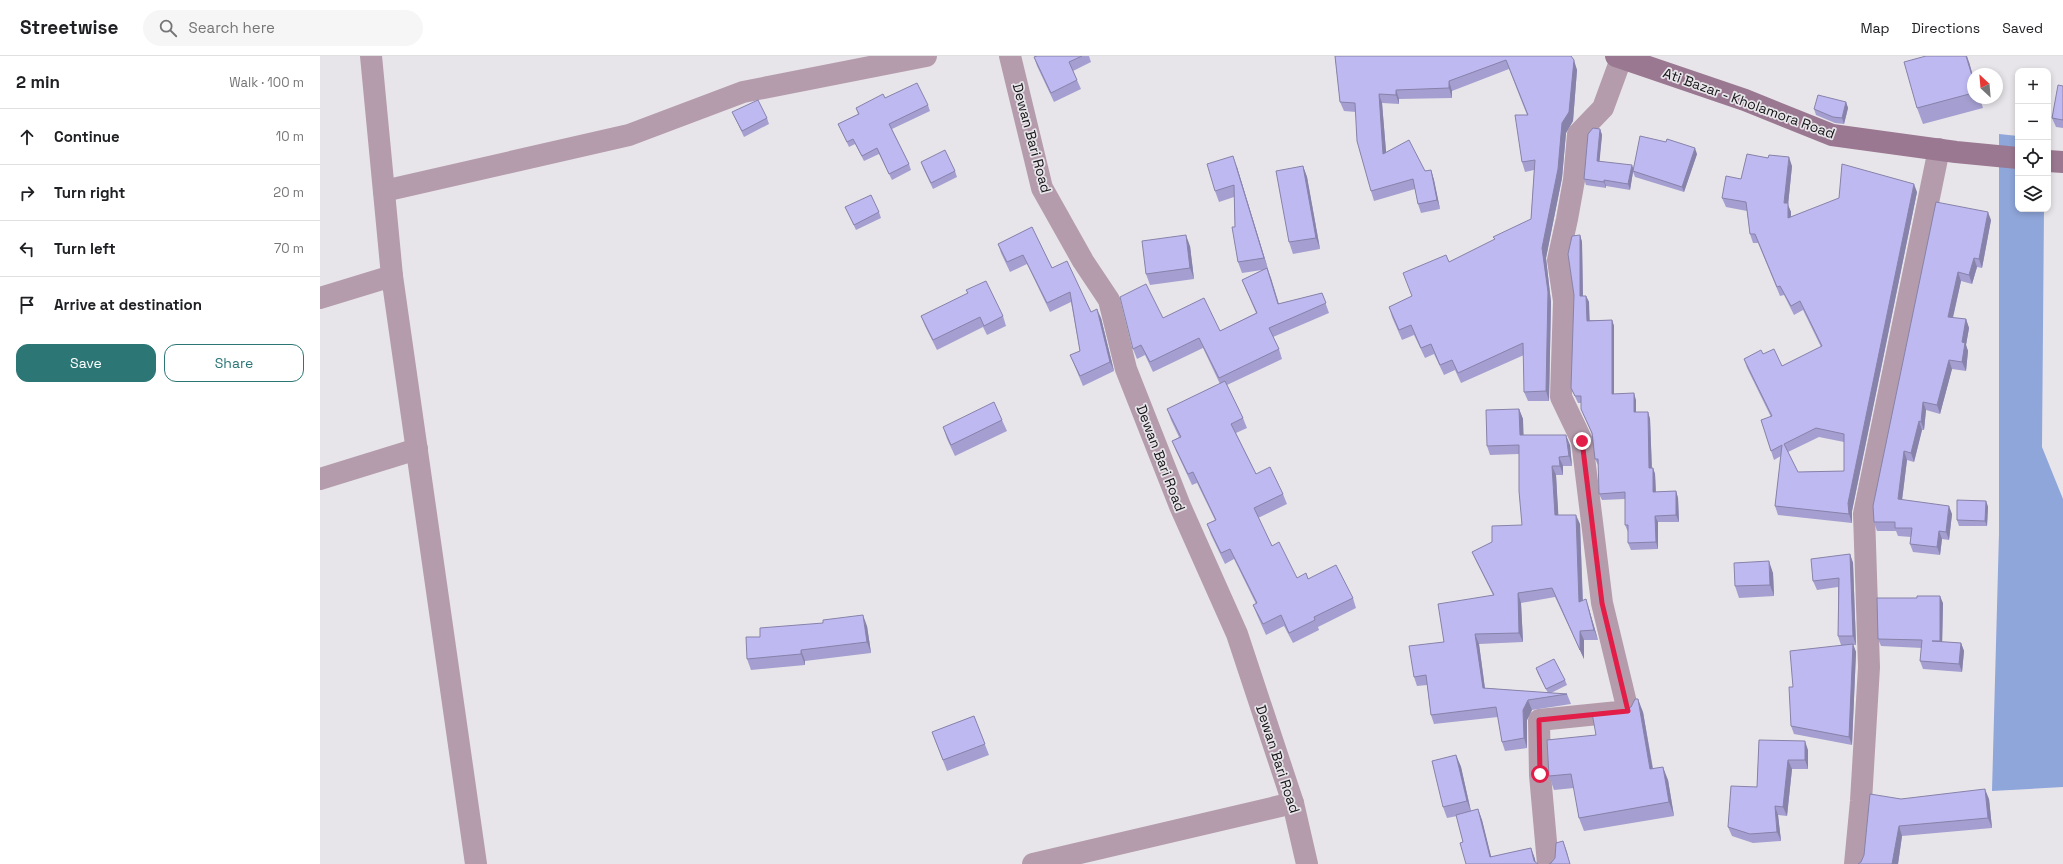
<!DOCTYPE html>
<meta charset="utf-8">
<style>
body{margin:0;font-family:"Space Grotesk",sans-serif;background:#f6f6f6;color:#202124}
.controls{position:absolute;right:12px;top:12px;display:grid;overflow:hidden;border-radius:8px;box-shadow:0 2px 6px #0003}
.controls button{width:36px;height:36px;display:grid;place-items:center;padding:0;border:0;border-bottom:1px solid #e0e0e0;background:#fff;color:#202124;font:20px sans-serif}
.compass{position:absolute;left:1647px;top:12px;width:36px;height:36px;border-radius:50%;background:#fff;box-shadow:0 2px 6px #0003;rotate:334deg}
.stop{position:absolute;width:12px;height:12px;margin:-9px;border:3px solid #e11d48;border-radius:50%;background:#fff}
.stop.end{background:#e11d48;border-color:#fff;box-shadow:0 1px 4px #0008}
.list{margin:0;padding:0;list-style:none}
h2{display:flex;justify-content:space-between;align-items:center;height:52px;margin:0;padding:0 16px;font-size:17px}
h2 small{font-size:13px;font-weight:400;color:#757577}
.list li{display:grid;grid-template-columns:26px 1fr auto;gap:12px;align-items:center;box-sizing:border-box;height:56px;padding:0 16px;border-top:1px solid #e0e0e0}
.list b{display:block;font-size:15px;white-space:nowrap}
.list em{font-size:13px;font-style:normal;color:#757577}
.actions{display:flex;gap:8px;padding:12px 16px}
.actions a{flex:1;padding:9px 0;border:1px solid #2c7676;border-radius:12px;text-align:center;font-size:14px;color:#2c7676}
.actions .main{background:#2c7676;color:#fff}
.icon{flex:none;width:22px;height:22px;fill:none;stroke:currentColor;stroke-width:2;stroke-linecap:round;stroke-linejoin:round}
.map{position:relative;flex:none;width:1743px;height:808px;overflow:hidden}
header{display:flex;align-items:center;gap:24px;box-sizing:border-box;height:56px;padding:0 20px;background:#fff;border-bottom:1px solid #e0e0e0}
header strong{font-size:19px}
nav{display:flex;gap:22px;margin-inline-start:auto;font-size:14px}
.search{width:280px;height:36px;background:#f6f6f6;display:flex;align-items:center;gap:10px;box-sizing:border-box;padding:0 14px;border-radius:22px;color:#757577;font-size:15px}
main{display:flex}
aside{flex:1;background:#fff}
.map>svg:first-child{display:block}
</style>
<header>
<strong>Streetwise</strong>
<div class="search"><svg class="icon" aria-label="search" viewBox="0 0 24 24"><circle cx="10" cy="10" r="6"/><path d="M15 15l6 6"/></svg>Search here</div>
<nav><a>Map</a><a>Directions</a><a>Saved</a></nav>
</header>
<main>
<aside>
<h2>2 min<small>Walk · 100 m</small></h2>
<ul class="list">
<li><svg class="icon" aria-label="ahead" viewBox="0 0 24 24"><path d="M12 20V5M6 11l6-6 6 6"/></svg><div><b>Continue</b></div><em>10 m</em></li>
<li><svg class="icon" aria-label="right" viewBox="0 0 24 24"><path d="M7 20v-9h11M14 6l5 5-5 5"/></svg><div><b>Turn right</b></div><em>20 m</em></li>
<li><svg class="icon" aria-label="left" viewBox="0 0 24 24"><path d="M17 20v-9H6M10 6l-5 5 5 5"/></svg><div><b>Turn left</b></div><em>70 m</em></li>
<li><svg class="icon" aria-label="arrive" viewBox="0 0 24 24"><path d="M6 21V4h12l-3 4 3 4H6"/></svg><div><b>Arrive at destination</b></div></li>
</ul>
<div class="actions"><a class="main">Save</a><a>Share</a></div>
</aside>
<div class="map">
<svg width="1743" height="808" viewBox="0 0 1743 808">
<rect width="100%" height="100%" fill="#e8e5ea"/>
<!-- water -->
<polygon fill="#8fa6da" points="1679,78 1698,80 1698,153 1724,153 1722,391 1743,443 1743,731 1672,735 1679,477"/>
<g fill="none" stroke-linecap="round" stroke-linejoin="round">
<!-- street -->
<g stroke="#b49cad" stroke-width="22">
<polyline points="51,0 72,220 156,808"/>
<polyline points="690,0 722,132 763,205 789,244 806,313 860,450 917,578 973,747 987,808"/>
<polyline points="64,135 309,79 423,36 606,0"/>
<polyline points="0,242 72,220"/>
<polyline points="0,423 97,393"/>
<polyline points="713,808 973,747"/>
<polyline points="1228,808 1220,719 1219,664 1308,655 1282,547 1262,385 1241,341 1244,245 1238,204 1247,163 1254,124 1258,78 1283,52 1301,3"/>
<polyline points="1535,808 1541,745 1549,611 1544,458 1619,93"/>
</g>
<!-- secondary -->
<g stroke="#9a7891" stroke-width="22">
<polyline points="1296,0 1425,44 1512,79 1636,96 1698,102"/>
<polyline points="1728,105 1743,106"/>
</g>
</g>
<!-- wall -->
<g fill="#a49fd0" fill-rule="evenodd">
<polygon points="716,0 769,0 771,6 753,15 761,33 734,46 717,10 714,1"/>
<polygon points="1015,0 1251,0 1257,14 1253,65 1246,77 1242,122 1226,202 1231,246 1229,345 1208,345 1204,336 1204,299 1141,327 1135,314 1124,319 1114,298 1105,302 1094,279 1082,284 1072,261 1069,251 1092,240 1129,206 1174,184 1211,163 1214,114 1205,116 1202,106 1207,59 1189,13 1132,35 1132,42 1079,43 1079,48 1062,47 1066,96 1105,115 1111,114 1114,124 1120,153 1101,157 1098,148 1095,133 1054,145 1051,135 1036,56 1024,55 1020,46"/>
<polygon points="1649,6 1653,20 1653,42 1660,42 1663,52 1603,68 1597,52"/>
<polygon points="1743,30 1743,72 1736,71 1732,62"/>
<polygon points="565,42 608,49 610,55 572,73 589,108 591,114 572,124 559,98 544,105 535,88 529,91 518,68 538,58 536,52"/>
<polygon points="1526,46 1528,52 1524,68 1515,67 1496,59 1494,53"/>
<polygon points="412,56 447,62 449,68 424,81"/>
<polygon points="1280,73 1282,79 1279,105 1313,113 1377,98 1364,136 1315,121 1313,116 1310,134 1286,130 1286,132 1266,129 1264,123"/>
<polygon points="601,106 635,115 637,121 613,133 603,112"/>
<polygon points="983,110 987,121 1000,193 973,198 969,186"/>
<path d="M 1472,110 L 1468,149 L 1471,156 L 1471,161 L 1597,136 L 1532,455 L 1532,467 L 1458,459 L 1455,450 L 1461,400 L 1454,404 L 1441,364 L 1451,361 L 1427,312 L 1424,303 L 1443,298 L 1462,310 L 1501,291 L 1483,254 L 1474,259 L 1464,239 L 1460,240 L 1438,187 L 1433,187 L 1430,178 L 1427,155 L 1406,151 L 1402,142 L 1421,123 ZM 1499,381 L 1524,386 L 1524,415 L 1478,416 L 1468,396 Z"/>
<polygon points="917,111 948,213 958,248 1002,237 1009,257 953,281 959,293 962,303 907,329 923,362 927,372 916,377 936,418 963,438 967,448 938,462 952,490 977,522 988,523 1033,542 1036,552 998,571 999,574 973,587 964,570 946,579 937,559 933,549 936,548 914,503 905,508 891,479 887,468 895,464 877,427 872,429 856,395 852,385 859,381 851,364 847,353 900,328 883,292 833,316 825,299 817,303 813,293 843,262 900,275 936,257 926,234 922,224 942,214 922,217 918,206 915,171 914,141 899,146 895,135"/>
<polygon points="1616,146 1671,164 1662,212 1657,211 1652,228 1641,225 1633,262 1646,263 1649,272 1646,289 1648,295 1646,315 1632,313 1620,358 1606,354 1604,374 1602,374 1594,406 1587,404 1582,444 1632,458 1629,484 1622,483 1620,499 1593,496 1590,488 1591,481 1578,480 1576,475 1557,475 1554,466"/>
<polygon points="525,151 559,156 561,162 536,174"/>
<polygon points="712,171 732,212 771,256 781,262 794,315 763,330 750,299 760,295 751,246 730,256 707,208 690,216 681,197 678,188"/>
<polygon points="1260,179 1262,186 1263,240 1266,240 1269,246 1269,264 1292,264 1294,270 1294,338 1316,344 1316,356 1328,356 1330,363 1332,412 1333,412 1335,418 1336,436 1356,435 1358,442 1359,466 1338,466 1338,493 1311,494 1308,487 1308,476 1305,469 1305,443 1282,444 1279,438 1279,409 1278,409 1275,403 1272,378 1261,353 1261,347 1258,347 1251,332"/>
<polygon points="870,190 874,223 830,229 826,218"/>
<polygon points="646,234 683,260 686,270 667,279 663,271 617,294 605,270 601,260 648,238"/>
<polygon points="1199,353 1203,363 1203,379 1250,389 1252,410 1243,410 1243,419 1236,419 1238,459 1260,468 1263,545 1269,553 1278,584 1264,584 1264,603 1235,541 1201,547 1203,586 1159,588 1165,632 1228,637 1218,618 1216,612 1245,624 1247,629 1231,637 1247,638 1251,648 1212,654 1207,664 1207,692 1185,695 1182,686 1178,661 1114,668 1111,659 1107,629 1097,630 1094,621 1124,586 1173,539 1156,505 1152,496 1172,486 1202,469 1199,398 1170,399 1167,390"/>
<polygon points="682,364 687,375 635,400 627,383 623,371"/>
<polygon points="1666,445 1668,451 1667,470 1639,470 1637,464"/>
<polygon points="1530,498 1533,507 1536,589 1533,589 1536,596 1532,689 1474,678 1471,670 1521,589 1518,580 1518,531 1497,534 1493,525"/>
<polygon points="1453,517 1454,540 1419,542 1415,530"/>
<polygon points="1623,547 1622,586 1641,587 1644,595 1642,616 1603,613 1600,605 1602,592 1561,590 1558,583"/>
<polygon points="547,570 551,597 485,605 485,609 431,614 427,603 440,581"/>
<polygon points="1323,656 1333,712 1348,724 1354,760 1264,775 1259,762 1254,732 1234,734 1229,720 1276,679"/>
<polygon points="654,660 669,699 627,715 612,676"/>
<polygon points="1439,684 1488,694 1488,713 1472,713 1467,760 1458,759 1461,785 1433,787 1412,780 1408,771 1437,731"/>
<polygon points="1136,699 1141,711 1151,755 1158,753 1162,764 1171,801 1211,792 1215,803 1146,808 1143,786 1137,760 1127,762 1123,751"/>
<polygon points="1581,743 1669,743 1672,772 1582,780 1578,808 1538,808 1541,806"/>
</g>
<!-- shaded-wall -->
<g fill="#8682a9">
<polygon points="1646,0 1647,0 1649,6 1653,20 1653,23"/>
<polygon points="1254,4 1257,14 1253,65 1246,77 1242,122 1226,202 1231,246 1229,345 1226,335 1222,192 1242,67"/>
<polygon points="1129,25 1132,35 1132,42 1129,32"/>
<polygon points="1076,34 1079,43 1079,48 1076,39"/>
<polygon points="1059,38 1062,47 1067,107 1063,98"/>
<polygon points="1526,46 1528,52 1524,68 1522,62"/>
<polygon points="1280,73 1282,79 1279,111 1277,105"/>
<polygon points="1375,92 1377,98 1364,136 1362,131"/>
<polygon points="913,100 917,111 948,213 944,202"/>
<polygon points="1469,101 1472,110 1468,149 1471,156 1471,171 1468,162 1464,147"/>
<polygon points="1312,109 1314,114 1313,115 1313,116 1310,134 1308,128"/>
<polygon points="983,110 987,121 1000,193 996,182"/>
<polygon points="1111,114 1114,124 1120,153 1117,144"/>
<polygon points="1284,124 1286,130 1286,132 1284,126"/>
<polygon points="1594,128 1597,136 1532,455 1532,467 1529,458 1528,447"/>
<polygon points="1668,156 1671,164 1662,212 1659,203"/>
<polygon points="866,179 870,190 874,223 870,212"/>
<polygon points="1260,179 1262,186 1263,247 1260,240"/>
<polygon points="1654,202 1657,211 1652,228 1649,219"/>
<polygon points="947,212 951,222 962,258 958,248"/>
<polygon points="1638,216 1641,225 1631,269 1628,261"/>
<polygon points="1266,240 1269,246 1270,271 1267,265"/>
<polygon points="777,253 781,262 794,315 790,306"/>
<polygon points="1646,263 1649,272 1646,289 1648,295 1646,315 1642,306 1642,286"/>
<polygon points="1292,264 1294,270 1294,344 1292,338"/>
<polygon points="1629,304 1632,313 1620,358 1617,349"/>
<polygon points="1314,337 1316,344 1316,363 1314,356"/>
<polygon points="1603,346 1606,354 1604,374 1601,366"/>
<polygon points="1199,353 1203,363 1204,389 1200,379"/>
<polygon points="1328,356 1330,363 1332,418 1329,412"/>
<polygon points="1599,365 1602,374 1594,406 1591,397"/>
<polygon points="1246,379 1250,389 1252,410 1249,400"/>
<polygon points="1584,395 1587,404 1581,452 1578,443"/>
<polygon points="1239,401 1243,410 1243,419 1240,410"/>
<polygon points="1232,410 1236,419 1239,469 1235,459"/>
<polygon points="1333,412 1335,418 1336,442 1333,436"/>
<polygon points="1356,435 1358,442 1359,466 1356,459"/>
<polygon points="1666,445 1668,451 1667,470 1665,465"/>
<polygon points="1629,450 1632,458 1629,484 1626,476"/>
<polygon points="1256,459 1260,468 1263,556 1259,546"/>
<polygon points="1335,460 1338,466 1338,493 1336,486"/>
<polygon points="1619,475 1622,483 1620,499 1617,491"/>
<polygon points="1530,498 1533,507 1536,589 1533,580"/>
<polygon points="1449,505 1453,517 1454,540 1450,529"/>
<polygon points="1198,537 1201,547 1203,586 1199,577"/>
<polygon points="1620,540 1623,547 1622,593 1620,585"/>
<polygon points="1266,543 1269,553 1278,584 1274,574"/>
<polygon points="543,559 547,570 551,597 547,586"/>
<polygon points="1260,575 1264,584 1264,603 1260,594"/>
<polygon points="1155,578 1159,588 1166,641 1163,632"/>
<polygon points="1641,587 1644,595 1642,616 1639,608"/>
<polygon points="1533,588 1536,596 1532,689 1529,681"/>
<polygon points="481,594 485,605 485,609 481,598"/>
<polygon points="1318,643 1323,656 1335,727 1330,713"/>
<polygon points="1208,644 1212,654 1207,664 1207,692 1204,682 1203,654"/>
<polygon points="1485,685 1488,694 1488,713 1485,704"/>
<polygon points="1136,699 1141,711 1151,756 1147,745"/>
<polygon points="1468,704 1472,713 1467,760 1463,751"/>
<polygon points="1343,711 1348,724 1354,760 1349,746"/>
<polygon points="1665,733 1669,743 1672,772 1668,762"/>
<polygon points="1455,750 1458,759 1461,785 1457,776"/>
<polygon points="1158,753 1162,764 1173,808 1170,801"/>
<polygon points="1579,770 1582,780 1578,808 1572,808"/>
<polygon points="1243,785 1247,796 1250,808"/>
<polygon points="1211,792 1215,803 1216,808 1214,805"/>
</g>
<!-- building -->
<g fill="#bfb9f2" stroke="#8682a9" fill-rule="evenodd">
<polygon points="717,0 762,0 749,6 757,24 731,37 714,1"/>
<polygon points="1015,0 1251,0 1254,4 1249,56 1242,67 1238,113 1222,192 1228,236 1226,335 1204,336 1203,287 1138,317 1132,304 1120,309 1111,288 1101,292 1091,269 1079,274 1069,251 1092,240 1083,217 1126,199 1129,206 1175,183 1173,181 1211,163 1215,104 1202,106 1195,59 1208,59 1186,4 1129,25 1129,32 1076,34 1076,39 1059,38 1063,98 1089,84 1105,115 1111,114 1117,144 1098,148 1093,123 1051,135 1037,85 1035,47 1020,46"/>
<polygon points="1606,0 1646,0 1653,23 1653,37 1597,52 1584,6"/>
<polygon points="597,27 608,49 569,68 589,108 569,118 557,92 542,100 533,83 527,86 518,68 539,58 536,52 563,38 565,42"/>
<polygon points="1738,29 1743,30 1743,64 1732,62"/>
<polygon points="1498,39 1526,46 1522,62 1513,61 1494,53"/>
<polygon points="438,44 447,62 422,75 412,56"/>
<polygon points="1273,72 1280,73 1277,105 1312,109 1308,128 1284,124 1284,126 1264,123 1268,78"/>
<polygon points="1320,80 1346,86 1347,83 1375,92 1362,131 1313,115"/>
<polygon points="625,94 635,115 611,127 601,106"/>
<path d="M 1427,98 L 1448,102 L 1449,99 L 1469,101 L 1464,147 L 1468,147 L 1468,162 L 1519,142 L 1522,108 L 1594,128 L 1528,447 L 1529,458 L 1455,450 L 1462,389 L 1451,395 L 1441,364 L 1452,360 L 1424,303 L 1441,294 L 1443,298 L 1454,293 L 1462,310 L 1502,290 L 1480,245 L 1471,250 L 1460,230 L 1457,231 L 1435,178 L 1430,178 L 1426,146 L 1402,142 L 1406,120 L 1421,123 ZM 1496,372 L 1524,378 L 1524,415 L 1478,416 L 1464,388 Z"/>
<polygon points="913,100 944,202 918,206 912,171 915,171 914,129 895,135 887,108"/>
<polygon points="983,110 996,182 969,186 956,115"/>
<polygon points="551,139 559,156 534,169 525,151"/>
<polygon points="1616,146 1668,156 1659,203 1654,202 1649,219 1638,216 1628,261 1646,263 1642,286 1645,287 1642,306 1629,304 1617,349 1603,346 1601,366 1599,365 1591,397 1584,395 1578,443 1629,450 1626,476 1619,475 1617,491 1590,488 1592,472 1575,472 1575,466 1554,466 1553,450"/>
<polygon points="712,171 732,212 747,205 771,256 777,253 790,306 760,320 750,299 760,295 750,236 727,247 703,199 687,206 678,188"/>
<polygon points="866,179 870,212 826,218 822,185"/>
<polygon points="1260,179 1260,240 1266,240 1267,265 1292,264 1292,338 1314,337 1314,356 1328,356 1329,412 1333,412 1333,436 1356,435 1356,459 1335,460 1336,486 1308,487 1308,469 1305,469 1305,436 1279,438 1278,403 1275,403 1272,377 1261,353 1261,340 1255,340 1251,332 1254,239 1248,198 1252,180"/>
<polygon points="947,212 958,248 1002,237 1006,247 949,272 959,293 899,322 879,282 830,306 821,289 813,293 800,241 826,228 843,262 884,242 900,275 937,257 922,224"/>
<polygon points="666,225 683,260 664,270 660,261 613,284 601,260 648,237 646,234"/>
<polygon points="905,325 923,362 911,368 936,418 950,411 963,438 934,452 952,490 959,486 977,522 986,517 988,523 1016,509 1033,542 994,561 995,564 969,577 961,559 943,568 933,549 937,547 910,493 901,497 887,468 896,464 873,416 868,418 852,385 861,381 847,353"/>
<polygon points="674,346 682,364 631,389 623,371"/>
<polygon points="1199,353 1200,379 1246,379 1249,400 1239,401 1240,410 1232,410 1235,459 1256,459 1259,546 1266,543 1274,574 1260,575 1260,594 1232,532 1198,537 1199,577 1155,578 1163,632 1247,638 1208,644 1203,654 1204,682 1182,686 1176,651 1111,659 1106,619 1094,621 1089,590 1124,586 1118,548 1174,539 1152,496 1172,486 1172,470 1202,469 1199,435 1199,389 1167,390 1166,354"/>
<polygon points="1637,444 1666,445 1665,465 1637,464"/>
<polygon points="1530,498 1533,580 1518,580 1519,522 1493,525 1491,503"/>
<polygon points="1449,505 1450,529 1415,530 1414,507"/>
<polygon points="1597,540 1620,540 1620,585 1612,585 1641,587 1639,608 1600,605 1602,584 1558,583 1557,542 1597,542"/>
<polygon points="543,559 547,586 481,594 481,598 427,603 426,581 440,581 440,572 503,567 503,564"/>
<polygon points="1533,588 1529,681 1471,670 1469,631 1473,631 1470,595"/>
<polygon points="1234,603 1245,624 1226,633 1216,612"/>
<polygon points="1315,643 1318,643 1330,713 1343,711 1349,746 1259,762 1251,718 1229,720 1227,684 1276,679 1272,657 1305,654 1311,651"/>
<polygon points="654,660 665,688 623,704 612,676"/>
<polygon points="1439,684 1485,685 1485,704 1468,704 1463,751 1455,750 1457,776 1430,778 1408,771 1411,730 1437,731"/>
<polygon points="1136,699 1147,745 1123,751 1112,705"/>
<polygon points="1665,733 1668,762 1579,770 1572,808 1538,808 1541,806 1544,799 1550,738 1581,743"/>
<polygon points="1158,753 1170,801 1211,792 1214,805 1218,808 1146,808 1140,787 1143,786 1136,759"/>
<polygon points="1243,785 1250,808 1229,808 1231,807 1235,802 1236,787"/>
</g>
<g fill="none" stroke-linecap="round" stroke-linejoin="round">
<!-- route -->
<polyline stroke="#e11d48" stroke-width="5" points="1220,718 1219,664 1308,655 1282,547 1262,385"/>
</g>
<g text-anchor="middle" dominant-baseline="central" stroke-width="3.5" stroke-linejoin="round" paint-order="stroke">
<!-- street labels -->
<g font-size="14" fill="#141314" stroke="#e8e5ea">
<text transform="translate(1429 47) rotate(20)">Ati Bazar - Kholamora Road</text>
<text transform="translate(712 82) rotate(75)">Dewan Bari Road</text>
<text transform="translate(841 402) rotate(69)">Dewan Bari Road</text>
<text transform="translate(958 703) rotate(72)">Dewan Bari Road</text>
</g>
</g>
</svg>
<div class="controls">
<button>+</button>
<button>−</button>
<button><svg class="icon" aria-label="locate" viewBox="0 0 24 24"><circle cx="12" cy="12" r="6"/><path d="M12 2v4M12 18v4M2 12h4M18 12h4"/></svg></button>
<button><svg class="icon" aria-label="layers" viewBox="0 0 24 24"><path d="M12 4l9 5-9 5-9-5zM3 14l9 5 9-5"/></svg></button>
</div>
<svg class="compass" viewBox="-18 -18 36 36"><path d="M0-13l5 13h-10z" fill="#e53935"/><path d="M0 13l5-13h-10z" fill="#757577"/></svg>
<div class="stop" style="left:1220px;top:718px"></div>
<div class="stop end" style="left:1262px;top:385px"></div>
</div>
</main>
